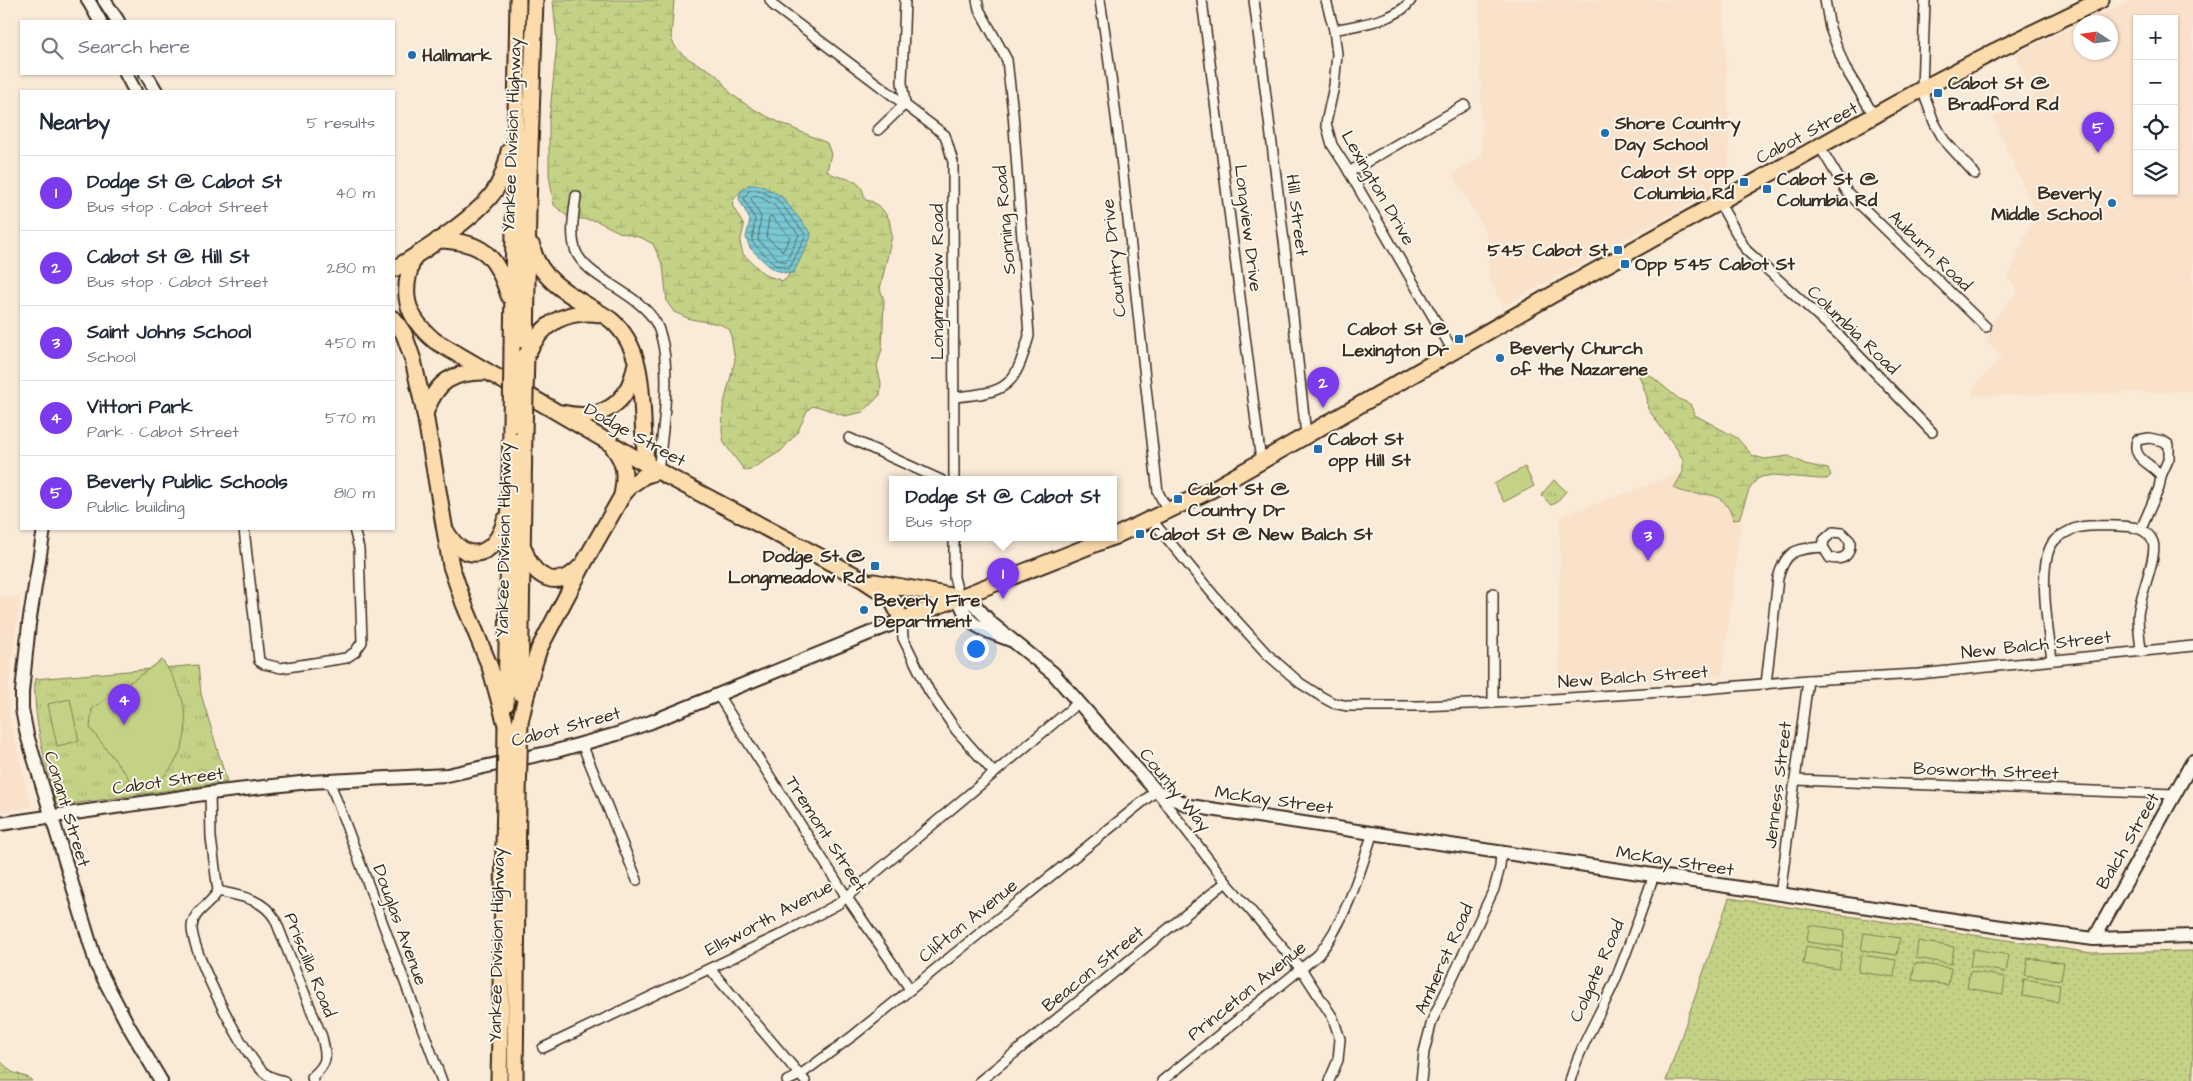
<!DOCTYPE html>
<meta charset="utf-8">
<style>
body{margin:0;font-family:"Architects Daughter",sans-serif;background:#f6f6f7;color:#1f2937}
.controls{position:absolute;right:15px;top:15px;display:grid;overflow:hidden;border-radius:0px;box-shadow:0 1px 4px #0004}
.controls button{width:45px;height:45px;display:grid;place-items:center;padding:0;border:0;border-bottom:1px solid #e0e1e3;background:#fff;color:#1f2937;font:25px sans-serif}
.compass{position:absolute;left:2073px;top:15px;width:45px;height:45px;border-radius:50%;background:#fff;box-shadow:0 1px 4px #0004;rotate:282deg}
.you{position:absolute;left:975px;top:648px;width:18px;height:18px;margin:-12px;border:4px solid #fff;border-radius:50%;background:#1a73e8;box-shadow:0 0 0 8px #1a73e833}
.badge{display:grid;place-items:center;width:32px;height:32px;border-radius:50%;background:#7c3aed;color:#fff;font-size:16px;font-weight:700}
.pin{position:absolute;translate:-50% -41px;filter:drop-shadow(0 1px 2px #0008)}
.pin::after{content:'';position:absolute;top:26px;width:18px;height:15px;background:inherit;clip-path:polygon(0 0,100% 0,50% 100%)}
.popup{position:absolute;left:889px;top:476px;width:228px;height:65px;box-sizing:border-box;display:grid;place-content:center;border-radius:0px;background:#fff;filter:drop-shadow(0 1px 4px #0005);font-size:16px;white-space:nowrap;color:#747a83}
.popup b{font-size:19px;color:#1f2937}
.popup::after{content:'';position:absolute;left:50%;top:100%;margin-left:-10px;border:10px solid transparent;border-top-color:#fff}
.list{margin:0;padding:0;list-style:none}
h2{display:flex;justify-content:space-between;align-items:center;height:65px;margin:0;padding:0 20px;font-size:21px}
h2 small{font-size:16px;font-weight:400;color:#747a83}
.list li{display:grid;grid-template-columns:32px 1fr auto;gap:15px;align-items:center;box-sizing:border-box;height:75px;padding:0 20px;border-top:1px solid #e0e1e3}
.list b{display:block;font-size:19px;white-space:nowrap}
.list p{margin:0;font-size:16px;white-space:nowrap;color:#747a83}
.list em{font-size:16px;font-style:normal;color:#747a83}
.icon{flex:none;width:28px;height:28px;fill:none;stroke:currentColor;stroke-width:2;stroke-linecap:round;stroke-linejoin:round}
.map{position:relative;flex:none;width:2193px;height:1081px;overflow:hidden}
.search{position:absolute;background:#fff;box-shadow:0 1px 4px #0004;left:20px;top:20px;width:375px;height:55px;display:flex;align-items:center;gap:12px;box-sizing:border-box;padding:0 18px;border-radius:0px;color:#747a83;font-size:19px}
.panel{position:absolute;background:#fff;box-shadow:0 1px 4px #0004;left:20px;top:90px;width:375px;height:440px;border-radius:0px}
.map>svg:first-child{display:block}
</style>
<div class="map">
<svg width="2193" height="1081" viewBox="0 0 2193 1081">
<defs>
<pattern id="grass-dots" width="8" height="8" patternUnits="userSpaceOnUse" patternTransform="scale(1.25)"><rect width="8" height="8" fill="#c4d286"/><path d="M2 2h.1M6 6h.1" fill="none" stroke="#a9b473" stroke-width="1.8" stroke-linecap="round"/></pattern>
<pattern id="wetland-marsh" width="20" height="14" patternUnits="userSpaceOnUse" patternTransform="scale(1.25)"><rect width="20" height="14" fill="#c4d286"/><path d="M1 5h8M5 5V1M11 12h8M15 12V8" fill="none" stroke="#a9b473"/></pattern>
<pattern id="park-tufts" width="24" height="20" patternUnits="userSpaceOnUse" patternTransform="scale(1.25)"><rect width="24" height="20" fill="#c4d286"/><path d="M3 7l-1-3M5 7V3M7 7l1-3M15 17l-1-3M17 17v-4M19 17l1-3" fill="none" stroke="#a9b473"/></pattern>
<pattern id="water-rules" width="6" height="5" patternUnits="userSpaceOnUse" patternTransform="scale(1.25)"><rect width="6" height="5" fill="#79c9d5"/><path d="M0 2.5h6" fill="none" stroke="#64a3ac"/></pattern>
</defs>
<rect width="100%" height="100%" fill="#faead8"/>
<filter id="ink" filterUnits="userSpaceOnUse"><feTurbulence type="fractalNoise" baseFrequency=".02" numOctaves="2"/><feDisplacementMap in="SourceGraphic" scale="10" xChannelSelector="R" yChannelSelector="G"/><feConvolveMatrix kernelMatrix="1 2 1 2 8 2 1 2 1" color-interpolation-filters="sRGB"/></filter>
<g filter="url(#ink)">
<!-- built -->
<g fill="#fae1ca" fill-rule="evenodd">
<polygon points="1479,0 1724,0 1730,182 1503,306 1489,278 1486,233 1453,174 1482,156"/>
<path d="M 2133,0 L 2193,0 L 2193,391 L 1972,396 L 1975,386 L 2002,356 L 1986,342 L 1994,319 L 2019,291 L 2008,279 L 2024,238 L 2036,214 L 1993,117 L 2034,98 L 2015,54 L 2080,24 L 2080,52 L 2110,52 L 2110,22 L 2083,22 ZM 2137,19 L 2174,19 L 2174,191 L 2137,191 Z"/>
<polygon points="1683,472 1675,488 1685,493 1708,493 1726,504 1739,519 1742,513 1722,676 1559,688 1560,517"/>
<polygon points="0,597 20,597 8,690 10,720 31,807 0,812"/>
</g>
<!-- grass -->
<polygon fill="url(#grass-dots)" stroke="#807e52" points="1729,898 2092,953 2193,951 2193,1081 1666,1081"/>
<!-- wetland -->
<g fill="url(#wetland-marsh)" stroke="#807e52" fill-rule="evenodd">
<path d="M 553,0 L 674,0 L 671,37 C 676,57 699,63 714,73 C 722,79 726,90 734,96 C 762,117 795,129 827,143 L 831,154 L 827,171 C 836,179 852,176 860,186 C 864,190 863,196 866,200 L 873,202 L 882,209 L 889,219 L 892,236 L 880,289 L 884,300 L 882,349 L 877,366 L 881,383 L 880,395 L 863,412 L 845,416 L 817,406 L 811,407 L 807,411 L 797,433 L 781,451 L 750,470 L 745,471 L 724,443 L 722,431 L 723,407 L 735,360 L 730,330 L 720,324 L 690,319 L 674,312 L 667,302 L 663,266 L 653,244 L 642,238 L 619,232 L 597,221 L 568,217 L 554,205 L 549,175 L 549,121 L 557,43 ZM 741,191 L 753,191 L 803,245 L 787,278 L 783,281 L 765,275 L 743,254 L 740,243 L 744,226 L 732,205 L 734,199 Z"/>
<path d="M 1636,367 L 1651,376 L 1679,399 L 1690,404 L 1695,415 L 1737,438 L 1753,456 L 1765,459 L 1789,456 L 1805,464 L 1828,469 L 1831,475 L 1827,479 L 1820,479 L 1773,475 L 1761,477 L 1756,480 L 1749,490 L 1739,519 L 1734,520 C 1720,481 1700,502 1674,488 L 1683,472 L 1683,460 L 1677,449 L 1648,409 L 1647,397 Z"/>
<polygon points="0,1061 12,1072 29,1078 32,1081 0,1081"/>
</g>
<!-- park -->
<g fill="url(#park-tufts)" stroke="#807e52">
<polygon points="1554,480 1566,491 1556,503 1551,505 1541,495"/>
<path d="M 198,665 L 201,694 L 227,782 L 57,806 C 46,764 33,723 35,679 Z"/>
</g>
<!-- pitch -->
<g fill="#c4d286" stroke="#807e52">
<polygon points="1525,467 1534,486 1504,502 1494,484"/>
<path d="M 162,660 C 185,692 196,729 173,765 C 168,773 159,781 152,788 L 138,790 L 90,728 L 92,709 Z"/>
<polygon points="70,699 79,741 57,746 48,704"/>
<polygon points="1809,925 1845,930 1843,947 1807,942"/>
<polygon points="1864,933 1900,938 1897,955 1861,950"/>
<polygon points="1918,941 1954,947 1951,964 1916,958"/>
<polygon points="1806,946 1842,952 1839,969 1803,964"/>
<polygon points="1973,949 2009,955 2006,972 1970,966"/>
<polygon points="1861,955 1896,960 1894,977 1858,972"/>
<polygon points="2028,958 2064,963 2061,980 2025,975"/>
<polygon points="1915,963 1951,968 1948,985 1912,980"/>
<polygon points="1970,971 2005,977 2003,994 1967,988"/>
<polygon points="2024,979 2060,985 2058,1002 2022,996"/>
</g>
<!-- water -->
<polygon fill="url(#water-rules)" stroke="#60898c" points="748,185 760,185 781,196 811,233 810,239 794,272 789,274 772,269 750,248 746,237 750,220 739,199 740,193"/>
<g fill="none" stroke-linecap="round" stroke-linejoin="round">
<!-- shore -->
<g stroke="#546a67" stroke-width="1">
<polygon points="750,190 759,190 778,200 805,234 805,238 789,269 775,265 752,242 755,219 744,199"/>
<polygon points="758,196 774,205 799,235 786,262 779,260 758,240 761,217 751,199 753,196"/>
<polygon points="771,216 790,237 783,251 766,237 769,218"/>
</g>
<!-- street casing -->
<g stroke="#3b2a1e" stroke-width="12">
<g id="street">
<polyline points="770,0 774,6 945,135 953,162 954,480"/>
<path d="M 1100,0 C 1125,163 1138,329 1158,492 L 1168,511"/>
<polyline points="1202,0 1261,461"/>
<polyline points="1254,0 1291,297 1306,435"/>
<polyline points="1326,0 1334,30 1337,54 1334,86 1326,123 1332,145 1345,165 1453,351"/>
<polyline points="1825,0 1830,28 1845,68 1875,117"/>
<polyline points="1925,0 1922,89 1934,122 1944,140 1975,174"/>
<path d="M 1334,30 C 1356,25 1398,21 1411,0"/>
<polyline points="905,104 902,82 905,0"/>
<polyline points="878,130 905,104"/>
<polyline points="1820,147 1847,192 1986,327"/>
<polyline points="1349,172 1465,105"/>
<path d="M 576,196 C 574,213 570,232 575,249 C 584,278 639,292 656,323 C 674,358 663,432 658,471"/>
<polyline points="1719,202 1746,250 1840,336 1932,432"/>
<path d="M 955,397 C 1008,392 1014,388 1029,336 L 1013,113 L 1007,60 L 979,9 L 977,0"/>
<polyline points="849,438 941,480"/>
<path d="M 2149,438 L 2163,441 L 2169,445 L 2169,458 L 2161,476 C 2152,463 2131,460 2137,440 Z"/>
<polyline points="1151,519 1215,597 1267,654 1300,683 1322,697 1333,703 1348,706 1420,706 1493,703 1692,690 1808,680 1919,674 2193,646"/>
<polyline points="244,529 259,661 264,664 281,668 346,658 355,652 362,642 359,549 354,529"/>
<polyline points="2141,529 2159,488 2161,476"/>
<polyline points="954,538 954,577 959,597"/>
<polyline points="1493,593 1493,703"/>
<polyline points="902,620 903,638 929,691 956,730 994,773"/>
<path d="M 2052,660 C 2049,633 2035,561 2055,540 C 2059,536 2067,532 2071,530 C 2084,524 2103,526 2117,526 C 2131,526 2147,527 2153,542 C 2158,556 2139,597 2138,616 C 2138,627 2140,639 2141,651"/>
<path d="M 1766,684 L 1778,578 C 1786,550 1795,549 1823,547 L 1830,558 C 1844,561 1851,555 1850,541 L 1842,533 L 1833,532 L 1824,540 L 1823,547"/>
<polyline points="718,695 846,896 910,989"/>
<polyline points="582,744 637,880"/>
<polyline points="329,780 442,1081"/>
<polyline points="1795,780 2175,794"/>
<path d="M 210,793 L 211,838 L 218,891 C 211,905 192,911 192,928 C 192,953 246,1061 266,1074 C 271,1078 278,1079 284,1081"/>
<path d="M 218,891 C 240,896 262,898 275,919 L 322,1037 C 327,1058 328,1063 312,1077 L 313,1081"/>
<polyline points="1780,895 1808,680"/>
<polyline points="710,969 805,1081"/>
<polyline points="543,1048 780,935 838,904 1079,702"/>
<polyline points="787,1081 800,1075 854,1035 1156,791 1226,882 1302,970 1333,1018 1340,1039 1338,1060 1329,1081"/>
<polyline points="980,1081 1226,882"/>
<path d="M 1162,1081 L 1318,955 C 1345,923 1360,872 1373,832"/>
<polyline points="1421,1081 1424,1052 1432,1021 1494,889 1500,867 1501,851"/>
<path d="M 1570,1081 C 1580,1046 1599,1016 1614,983 C 1629,948 1641,911 1654,875"/>
</g>
</g>
<!-- secondary casing -->
<g stroke="#3b2a1e" stroke-width="16">
<g id="secondary">
<polyline points="88,0 100,21"/>
<polyline points="104,0 118,21"/>
<polyline points="126,74 135,91"/>
<polyline points="146,74 156,91"/>
<polyline points="44,529 29,624 22,692 22,709 27,735 97,966 128,1025 161,1081"/>
<path d="M 1013,641 C 986,630 966,629 959,597 L 972,602 L 992,624 L 1053,673 L 1156,791 L 1190,806 L 2015,929 L 2094,939 L 2193,936"/>
<polyline points="0,824 210,793 309,782 447,775 556,751 617,734 651,722 902,620"/>
<polyline points="2094,939 2193,761"/>
</g>
</g>
<!-- highway casing -->
<g stroke="#3b2a1e" stroke-width="19">
<g id="highway">
<path d="M 438,240 C 483,241 496,255 509,296"/>
<path d="M 532,246 C 539,285 582,300 611,320 C 652,355 638,418 647,465"/>
<path d="M 414,257 C 400,293 405,316 435,341 L 658,471 L 862,579 L 891,598 L 902,620 L 1110,538"/>
<path d="M 394,269 C 422,252 469,222 490,197 C 501,184 506,168 509,151"/>
<polyline points="394,319 404,334 413,360 425,414 451,566 464,604 490,667 506,725"/>
<polyline points="512,347 518,0"/>
<path d="M 527,354 C 542,323 566,309 601,314"/>
<polyline points="526,355 528,207 535,0"/>
<path d="M 562,413 C 600,422 628,405 635,367"/>
<path d="M 425,414 C 436,381 453,371 487,372"/>
<path d="M 613,447 C 625,462 626,475 622,495"/>
<path d="M 446,531 C 466,567 496,556 505,520"/>
<polyline points="1113,537 1211,490 1543,300 1922,89 1995,51 2101,0"/>
<path d="M 524,549 C 533,579 559,591 581,566"/>
<polyline points="874,582 957,597"/>
<polyline points="520,693 524,434"/>
<polyline points="506,704 511,426"/>
<polyline points="520,722 532,671 539,649 585,561 622,496 631,485 644,476 658,471"/>
<polyline points="499,1081 505,799"/>
<polyline points="515,1081 518,796"/>
</g>
</g>
<!-- street -->
<use href="#street" stroke="#fbf7ec" stroke-width="9"/>
<!-- secondary -->
<use href="#secondary" stroke="#fbf7ec" stroke-width="12"/>
<!-- highway -->
<use href="#highway" stroke="#fcdcac" stroke-width="15"/>
<!-- highway-bridge casing -->
<g stroke="#3b2a1e" stroke-width="19" stroke-linecap="butt">
<g id="highway-bridge">
<polyline points="511,426 512,347"/>
<polyline points="524,434 526,355"/>
<polyline points="518,796 520,722"/>
<polyline points="505,799 506,725"/>
</g>
</g>
<!-- highway-bridge -->
<use href="#highway-bridge" stroke="#fcdcac" stroke-width="15"/>
</g>
</g>
<!-- markers -->
<g fill="#1f6fb2" stroke="#fbf7ec" stroke-width="2">
<circle cx="412" cy="55" r="5"/>
<rect x="1933" y="88" width="10" height="10" rx="2.5"/>
<circle cx="1605" cy="133" r="5"/>
<rect x="1739" y="177" width="10" height="10" rx="2.5"/>
<rect x="1762" y="184" width="10" height="10" rx="2.5"/>
<circle cx="2112" cy="203" r="5"/>
<rect x="1613" y="245" width="10" height="10" rx="2.5"/>
<rect x="1620" y="259" width="10" height="10" rx="2.5"/>
<rect x="1454" y="334" width="10" height="10" rx="2.5"/>
<circle cx="1500" cy="358" r="5"/>
<rect x="1313" y="444" width="10" height="10" rx="2.5"/>
<rect x="1173" y="494" width="10" height="10" rx="2.5"/>
<rect x="1135" y="529" width="10" height="10" rx="2.5"/>
<rect x="870" y="561" width="10" height="10" rx="2.5"/>
<circle cx="864" cy="610" r="5"/>
</g>
<g text-anchor="middle" dominant-baseline="central" stroke-width="4" stroke-linejoin="round" paint-order="stroke">
<!-- poi labels -->
<g font-size="18" font-weight="bold" fill="#3b2a1e" stroke="#fbf7ec" text-anchor="start">
<text x="422" y="55">Hallmark</text>
<text x="1948" y="83">Cabot St @<tspan x="1948" dy="21">Bradford Rd</tspan></text>
<text x="1615" y="123">Shore Country<tspan x="1615" dy="21">Day School</tspan></text>
<text x="1734" y="172" text-anchor="end">Cabot St opp<tspan x="1734" dy="21">Columbia Rd</tspan></text>
<text x="1777" y="179">Cabot St @<tspan x="1777" dy="21">Columbia Rd</tspan></text>
<text x="2102" y="193" text-anchor="end">Beverly<tspan x="2102" dy="21">Middle School</tspan></text>
<text x="1608" y="250" text-anchor="end">545 Cabot St</text>
<text x="1635" y="264">Opp 545 Cabot St</text>
<text x="1449" y="329" text-anchor="end">Cabot St @<tspan x="1449" dy="21">Lexington Dr</tspan></text>
<text x="1510" y="348">Beverly Church<tspan x="1510" dy="21">of the Nazarene</tspan></text>
<text x="1328" y="439">Cabot St<tspan x="1328" dy="21">opp Hill St</tspan></text>
<text x="1188" y="489">Cabot St @<tspan x="1188" dy="21">Country Dr</tspan></text>
<text x="1150" y="534">Cabot St @ New Balch St</text>
<text x="865" y="556" text-anchor="end">Dodge St @<tspan x="865" dy="21">Longmeadow Rd</tspan></text>
<text x="874" y="600">Beverly Fire<tspan x="874" dy="21">Department</tspan></text>
</g>
<!-- street labels -->
<g font-size="18" fill="#3b2a1e" stroke="#fbf7ec">
<text transform="translate(1807 133) rotate(-28)">Cabot Street</text>
<text transform="translate(512 135) rotate(-88)">Yankee Division Highway</text>
<text transform="translate(1378 188) rotate(60)">Lexington Drive</text>
<text transform="translate(1297 215) rotate(83)">Hill Street</text>
<text transform="translate(1005 220) rotate(-95)">Sonning Road</text>
<text transform="translate(1248 228) rotate(83)">Longview Drive</text>
<text transform="translate(1930 251) rotate(44)">Auburn Road</text>
<text transform="translate(1114 258) rotate(-96)">Country Drive</text>
<text transform="translate(937 282) rotate(-90)">Longmeadow Road</text>
<text transform="translate(1853 330) rotate(44)">Columbia Road</text>
<text transform="translate(635 435) rotate(29)">Dodge Street</text>
<text transform="translate(504 540) rotate(-89)">Yankee Division Highway</text>
<text transform="translate(2036 645) rotate(-6)">New Balch Street</text>
<text transform="translate(1633 677) rotate(-4)">New Balch Street</text>
<text transform="translate(566 727) rotate(-15)">Cabot Street</text>
<text transform="translate(1986 771) rotate(2)">Bosworth Street</text>
<text transform="translate(168 781) rotate(-8)">Cabot Street</text>
<text transform="translate(1778 785) rotate(-83)">Jenness Street</text>
<text transform="translate(1175 790) rotate(51)">County Way</text>
<text transform="translate(1274 800) rotate(8)">McKay Street</text>
<text transform="translate(67 809) rotate(73)">Conant Street</text>
<text transform="translate(826 834) rotate(57)">Tremont Street</text>
<text transform="translate(2128 841) rotate(-60)">Balch Street</text>
<text transform="translate(1675 861) rotate(9)">McKay Street</text>
<text transform="translate(769 918) rotate(-28)">Ellsworth Avenue</text>
<text transform="translate(968 921) rotate(-39)">Clifton Avenue</text>
<text transform="translate(400 925) rotate(70)">Douglas Avenue</text>
<text transform="translate(497 945) rotate(-89)">Yankee Division Highway</text>
<text transform="translate(1444 959) rotate(-66)">Amherst Road</text>
<text transform="translate(310 965) rotate(68)">Priscilla Road</text>
<text transform="translate(1093 969) rotate(-39)">Beacon Street</text>
<text transform="translate(1597 971) rotate(-66)">Colgate Road</text>
<text transform="translate(1247 991) rotate(-39)">Princeton Avenue</text>
</g>
</g>
</svg>
<div class="controls">
<button>+</button>
<button>−</button>
<button><svg class="icon" aria-label="locate" viewBox="0 0 24 24"><circle cx="12" cy="12" r="6"/><path d="M12 2v4M12 18v4M2 12h4M18 12h4"/></svg></button>
<button><svg class="icon" aria-label="layers" viewBox="0 0 24 24"><path d="M12 4l9 5-9 5-9-5zM3 14l9 5 9-5"/></svg></button>
</div>
<svg class="compass" viewBox="-18 -18 36 36"><path d="M0-13l5 13h-10z" fill="#e53935"/><path d="M0 13l5-13h-10z" fill="#747a83"/></svg>
<div class="you"></div>
<div class="pin badge" style="left:1003px;top:599px">1</div>
<div class="popup"><b>Dodge St @ Cabot St</b>Bus stop</div>
<div class="pin badge" style="left:1323px;top:408px">2</div>
<div class="pin badge" style="left:1648px;top:561px">3</div>
<div class="pin badge" style="left:124px;top:725px">4</div>
<div class="pin badge" style="left:2098px;top:153px">5</div>
<div class="search"><svg class="icon" aria-label="search" viewBox="0 0 24 24"><circle cx="10" cy="10" r="6"/><path d="M15 15l6 6"/></svg>Search here</div>
<section class="panel">
<h2>Nearby<small>5 results</small></h2>
<ul class="list">
<li><span class="badge">1</span><div><b>Dodge St @ Cabot St</b><p>Bus stop · Cabot Street</p></div><em>40 m</em></li>
<li><span class="badge">2</span><div><b>Cabot St @ Hill St</b><p>Bus stop · Cabot Street</p></div><em>280 m</em></li>
<li><span class="badge">3</span><div><b>Saint Johns School</b><p>School</p></div><em>450 m</em></li>
<li><span class="badge">4</span><div><b>Vittori Park</b><p>Park · Cabot Street</p></div><em>570 m</em></li>
<li><span class="badge">5</span><div><b>Beverly Public Schools</b><p>Public building</p></div><em>810 m</em></li>
</ul>
</section>
</div>
